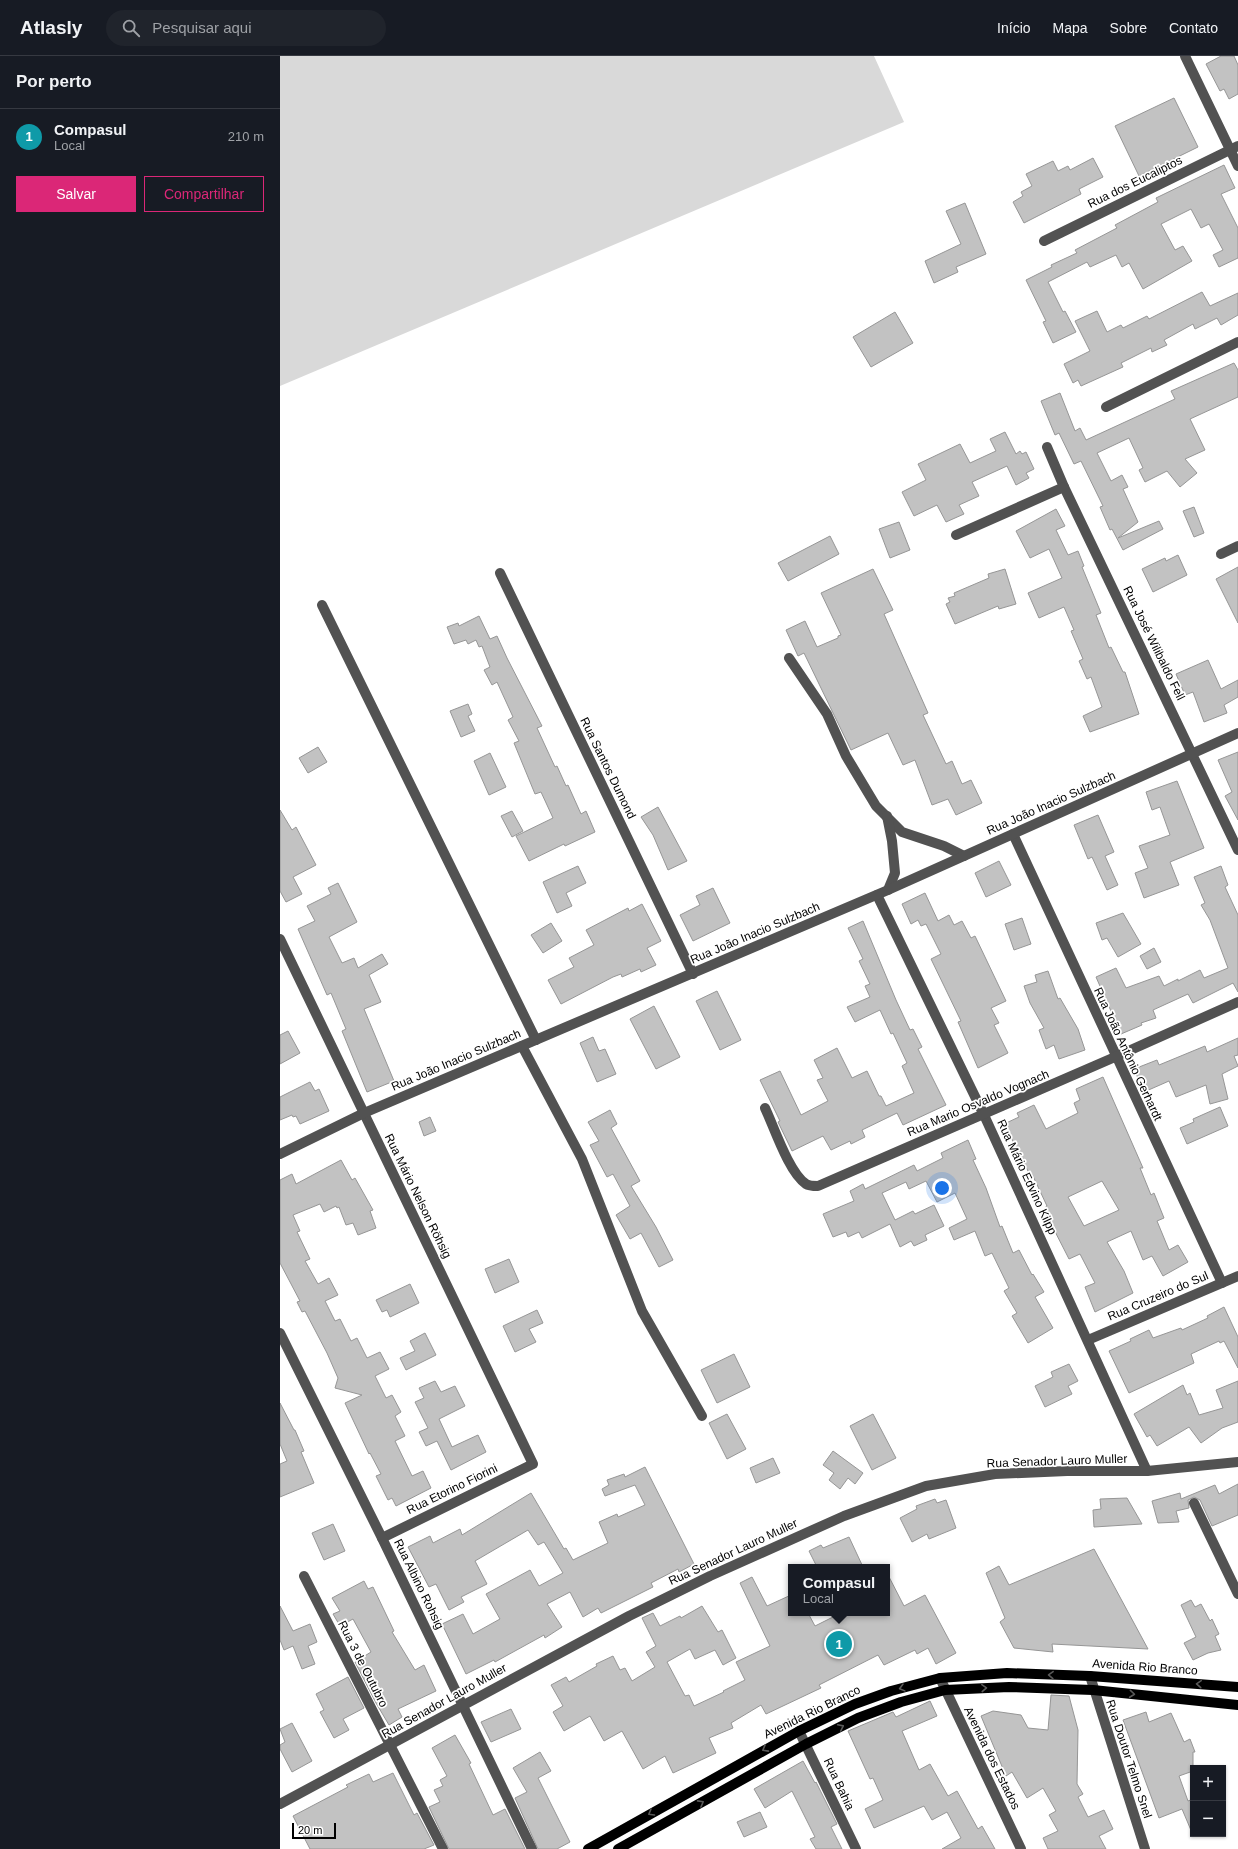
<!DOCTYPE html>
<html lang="pt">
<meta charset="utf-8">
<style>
body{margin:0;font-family:Helvetica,sans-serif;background:#20242c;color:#f1f3f6}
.controls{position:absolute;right:12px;bottom:12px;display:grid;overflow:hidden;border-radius:0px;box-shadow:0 1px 3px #0004}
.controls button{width:36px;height:36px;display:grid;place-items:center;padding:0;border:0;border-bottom:1px solid #363941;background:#171b24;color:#f1f3f6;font:20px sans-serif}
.scale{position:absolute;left:12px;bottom:10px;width:44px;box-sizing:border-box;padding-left:4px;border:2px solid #000;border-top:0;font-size:11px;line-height:14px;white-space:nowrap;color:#000;-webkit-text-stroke:3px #fff;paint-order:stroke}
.you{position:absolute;left:662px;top:1132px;width:14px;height:14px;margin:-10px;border:3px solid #fff;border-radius:50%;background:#1a73e8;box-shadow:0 0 0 6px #1a73e833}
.badge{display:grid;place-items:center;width:26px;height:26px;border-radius:50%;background:#db2777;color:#fff;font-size:13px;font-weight:700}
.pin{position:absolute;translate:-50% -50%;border:2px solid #fff;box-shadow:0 1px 4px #0006}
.popup{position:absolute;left:508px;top:1508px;width:102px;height:52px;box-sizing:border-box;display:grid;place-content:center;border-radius:0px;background:#171b24;filter:drop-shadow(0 1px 3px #0005);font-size:13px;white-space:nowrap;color:#9ea1a6}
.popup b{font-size:15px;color:#f1f3f6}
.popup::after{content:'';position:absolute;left:50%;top:100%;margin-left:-8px;border:8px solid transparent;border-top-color:#171b24}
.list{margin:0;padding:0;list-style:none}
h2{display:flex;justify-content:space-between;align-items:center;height:52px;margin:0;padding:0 16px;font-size:17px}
h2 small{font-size:13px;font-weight:400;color:#9ea1a6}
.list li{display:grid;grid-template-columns:26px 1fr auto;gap:12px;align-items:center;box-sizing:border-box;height:56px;padding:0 16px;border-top:1px solid #363941}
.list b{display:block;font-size:15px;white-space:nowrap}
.list p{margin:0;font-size:13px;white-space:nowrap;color:#9ea1a6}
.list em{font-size:13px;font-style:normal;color:#9ea1a6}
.actions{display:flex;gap:8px;padding:12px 16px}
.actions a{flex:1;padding:9px 0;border:1px solid #db2777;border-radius:0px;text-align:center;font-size:14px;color:#db2777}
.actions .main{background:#db2777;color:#fff}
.icon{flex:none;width:22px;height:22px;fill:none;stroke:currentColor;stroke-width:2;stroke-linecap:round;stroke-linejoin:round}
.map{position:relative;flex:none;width:958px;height:1793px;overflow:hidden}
header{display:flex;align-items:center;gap:24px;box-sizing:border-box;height:56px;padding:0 20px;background:#171b24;border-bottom:1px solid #363941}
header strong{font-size:19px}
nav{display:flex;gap:22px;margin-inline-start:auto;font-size:14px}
.search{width:280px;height:36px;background:#20242c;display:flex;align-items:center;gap:10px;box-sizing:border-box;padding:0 14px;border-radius:22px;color:#9ea1a6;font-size:15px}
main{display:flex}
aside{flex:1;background:#171b24}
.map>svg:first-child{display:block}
</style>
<header>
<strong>Atlasly</strong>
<div class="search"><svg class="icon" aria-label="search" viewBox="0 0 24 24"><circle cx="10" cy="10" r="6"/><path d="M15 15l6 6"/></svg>Pesquisar aqui</div>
<nav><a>Início</a><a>Mapa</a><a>Sobre</a><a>Contato</a></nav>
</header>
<main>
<aside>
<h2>Por perto<small></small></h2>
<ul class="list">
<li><span class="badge" style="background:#0f9aa8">1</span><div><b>Compasul</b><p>Local</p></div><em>210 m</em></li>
</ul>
<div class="actions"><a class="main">Salvar</a><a>Compartilhar</a></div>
</aside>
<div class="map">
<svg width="958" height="1793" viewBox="0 0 958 1793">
<rect width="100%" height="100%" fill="#fff"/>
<!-- green -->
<polygon fill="#d9d9d9" points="0,0 594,0 624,66 0,330"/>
<!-- building -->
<g fill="#c2c2c2" stroke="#969696" fill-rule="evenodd">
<polygon points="941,0 954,0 958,9 958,38 949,43 944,33 940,35 926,8"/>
<polygon points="894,42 918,91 859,120 835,70"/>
<polygon points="813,102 823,121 799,133 801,138 744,167 733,146 743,140 741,136 752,130 746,118 773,105 778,115 788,110 790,114"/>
<polygon points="944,109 955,132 941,138 958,172 958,202 939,211 933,199 943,194 929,168 921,172 911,153 881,168 895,194 903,190 912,205 863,233 849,207 842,211 836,199 810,211 807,206 768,226 783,256 785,255 796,276 773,287 763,266 766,265 746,224 772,211 771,209 797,197 795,194 837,172 835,169 878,146 876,142"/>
<polygon points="685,147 706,198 676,211 678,216 654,227 645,205 681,188 666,155"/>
<polygon points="922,236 930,250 958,237 958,259 941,269 937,262 915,273 913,268 884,284 887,289 872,296 871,292 841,307 843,311 801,330 798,324 793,327 784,308 810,295 795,265 817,255 827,276 841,269 843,272 867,260 869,263"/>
<polygon points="615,256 633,287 591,311 573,281"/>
<polygon points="954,307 958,314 958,341 910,363 925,394 905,403 917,417 900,431 887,415 865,426 859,414 863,412 849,382 817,397 831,425 842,419 848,431 843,433 858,466 838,482 879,465 883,473 843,494 832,473 830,474 820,451 823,450 801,405 794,408 779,377 775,379 761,345 780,337 795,375 800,372 806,384 895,343 891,335"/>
<polygon points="725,376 736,398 740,395 742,398 746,396 754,413 746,417 749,422 736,429 727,410 692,426 699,440 679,449 684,458 666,466 657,449 634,460 622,436 646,424 638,408 680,388 690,407 716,395 710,383"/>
<polygon points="914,451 924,477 914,481 903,455"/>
<polygon points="776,453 785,470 776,474 788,499 798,495 804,510 802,511 821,557 816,559 829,592 831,591 843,616 845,616 859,658 810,676 803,660 822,651 811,621 807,623 799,605 803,603 791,575 794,574 784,551 759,562 748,537 782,522 769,493 750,502 736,475"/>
<polygon points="619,466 630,494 610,502 599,473"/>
<polygon points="550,480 559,498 508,525 498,507"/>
<polygon points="898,499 907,519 873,536 862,513 885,502 886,505"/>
<polygon points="958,511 958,567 936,523"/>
<polygon points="593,513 613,554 604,558 648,657 643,659 666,708 672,705 682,728 691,724 702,747 676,759 668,743 652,749 635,704 623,709 608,677 571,694 524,597 518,600 506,574 525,565 537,591 558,582 558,580 561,579 541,537"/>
<polygon points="725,513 736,548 719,553 718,550 675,568 666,548 670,546 668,542 675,540 674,537 709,522 708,518"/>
<polygon points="199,560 210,583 217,580 227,602 262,670 257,672 275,711 277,710 286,730 288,729 301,758 306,755 315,776 285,790 284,788 249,805 236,780 273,762 261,736 255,738 234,687 239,685 228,664 233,661 217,626 212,629 204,614 210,611 202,590 199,591 196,584 188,588 186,584 174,588 167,571 178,567 179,570"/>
<polygon points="928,604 941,633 958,624 958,641 944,649 947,657 924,666 913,636 905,639 896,618"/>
<polygon points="188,648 192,658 188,660 195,675 181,681 170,655"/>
<polygon points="38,691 47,706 28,717 19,702"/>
<polygon points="958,696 958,764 945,740 952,736 938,704"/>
<polygon points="210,697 226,731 209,739 194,705"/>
<polygon points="897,725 924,792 890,806 899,829 864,842 855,817 868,812 859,790 890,779 880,751 872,754 866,736"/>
<polygon points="378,751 407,805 388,814 373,779 361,761"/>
<polygon points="0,754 12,774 16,771 36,809 13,821 22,838 6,846 0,835"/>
<polygon points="232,755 243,775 232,781 221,760"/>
<polygon points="818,759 834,796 825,800 838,829 827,834 812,801 808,803 794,769"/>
<polygon points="719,805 731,829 706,841 695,817"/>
<polygon points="298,810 306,827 286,837 292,850 277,857 263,826"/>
<polygon points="941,810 948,829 945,831 958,859 958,936 953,927 913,947 908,938 873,954 876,962 861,967 862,969 841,978 816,921 836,912 846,932 879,920 884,930 898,923 898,925 920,914 924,922 948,912 930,864 921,849 925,847 914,821"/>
<polygon points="58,827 77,866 49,881 62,907 74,902 78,912 102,898 108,908 89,919 101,946 84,953 114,1025 87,1036 62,975 66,973 51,937 47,939 18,873 35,865 27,850 51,838 48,832"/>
<polygon points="433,832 450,867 413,885 400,859 420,849 416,840"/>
<polygon points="645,837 658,865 669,859 674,869 682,865 691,882 695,880 726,945 711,952 719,967 714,969 728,997 698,1012 678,966 681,965 651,903 661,898 646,868 641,870 638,864 631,868 622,848"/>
<polygon points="362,848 381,885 367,892 376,909 361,916 360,913 342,921 341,918 333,921 281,948 268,924 294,911 289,902 314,889 306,874 348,852 349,855"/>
<polygon points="843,857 861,888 838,901 827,882 822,884 816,867"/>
<polygon points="742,862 751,888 734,894 725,868"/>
<polygon points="583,865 616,944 630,974 633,973 642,991 638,993 666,1049 623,1069 617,1057 582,1074 585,1081 571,1088 570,1085 551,1094 543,1080 512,1095 498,1066 500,1065 480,1024 500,1015 521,1059 548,1045 537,1024 543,1022 534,1004 557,992 572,1022 587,1015 599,1040 601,1040 606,1050 634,1037 622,1010 627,1007 613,977 611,978 600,954 575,966 567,951 590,941 585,930 590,928 579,905 583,903 568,872"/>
<polygon points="271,867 282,885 263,897 251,879"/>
<polygon points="874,892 881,906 867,913 860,900"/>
<polygon points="768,915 778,943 780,942 798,973 805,994 779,1003 774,989 766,993 759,974 764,972 750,947 744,930 757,926 755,919"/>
<polygon points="437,935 461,984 440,994 416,945"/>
<polygon points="374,950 400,1001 376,1013 350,963"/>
<polygon points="8,975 20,997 0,1008 0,979"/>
<polygon points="313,981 319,995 325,993 336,1018 317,1026 300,987"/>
<polygon points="958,982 958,999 954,1000 958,1010 942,1018 948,1043 930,1048 926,1029 896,1041 889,1025 864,1036 854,1013 877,1004 879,1009 925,990 927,996"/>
<path d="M 823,1021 L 863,1112 L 860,1112 L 871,1139 L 874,1137 L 884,1162 L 877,1165 L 889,1194 L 898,1189 L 908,1206 L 883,1220 L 872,1200 L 863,1204 L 851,1175 L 827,1186 L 844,1215 L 853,1237 L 815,1256 L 805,1231 L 815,1227 L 800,1198 L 789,1203 L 765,1156 L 768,1154 L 766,1150 L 767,1150 L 752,1118 L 750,1119 L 724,1068 L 739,1061 L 737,1057 L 754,1049 L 766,1073 L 798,1057 L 794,1047 L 800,1044 L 796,1033 ZM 822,1125 L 839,1154 L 804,1170 L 788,1141 Z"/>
<polygon points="30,1026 35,1035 39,1033 49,1055 20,1068 16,1060 13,1061 12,1059 0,1064 0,1041"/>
<polygon points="940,1051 948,1070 907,1088 900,1072 914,1066 913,1063"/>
<polygon points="330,1054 337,1068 331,1072 360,1125 351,1130 376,1171 393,1204 379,1211 361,1177 350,1183 336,1159 350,1150 333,1118 327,1121 310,1089 319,1085 308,1066"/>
<polygon points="150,1061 156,1075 144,1080 139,1066"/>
<polygon points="688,1084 696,1103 693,1104 706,1132 720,1171 722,1170 733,1197 739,1194 752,1219 753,1218 764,1236 755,1241 773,1272 748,1287 732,1260 737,1257 724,1235 729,1232 712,1197 705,1200 695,1175 674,1184 669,1172 687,1163 675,1137 657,1146 646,1125 629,1133 626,1126 602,1137 615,1164 633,1155 635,1158 654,1149 664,1170 645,1179 647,1184 634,1190 631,1185 620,1191 610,1168 582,1182 579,1176 568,1181 566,1176 553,1181 543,1158 574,1145 570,1135 583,1128 585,1133 634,1109 637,1115 663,1102 661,1097"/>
<polygon points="61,1104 72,1124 75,1122 93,1154 90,1155 96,1172 78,1179 73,1167 66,1169 59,1151 57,1152 56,1150 44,1156 40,1148 13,1159 20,1175 17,1176 30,1203 25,1205 38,1228 49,1222 58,1239 45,1245 55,1265 60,1263 71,1285 77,1282 87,1302 100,1296 109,1313 95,1320 106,1342 112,1339 121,1356 115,1360 125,1380 115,1385 132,1420 143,1415 151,1432 116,1450 112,1442 108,1444 96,1420 101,1418 90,1397 89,1398 65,1347 82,1339 55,1332 58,1322 47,1297 25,1255 22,1256 17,1246 20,1245 0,1207 0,1124 12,1118 16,1128"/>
<polygon points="229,1203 239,1226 215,1237 205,1213"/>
<polygon points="130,1228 139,1247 110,1261 107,1254 102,1256 96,1244"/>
<polygon points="944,1251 958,1281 958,1312 944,1285 940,1287 939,1285 911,1298 914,1307 849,1337 829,1295 851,1285 850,1283 869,1274 873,1282 901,1272 902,1274 928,1262 927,1260"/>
<polygon points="257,1254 263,1267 249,1273 256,1286 235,1296 223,1270"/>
<polygon points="145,1277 156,1299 126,1314 120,1302 135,1295 130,1285"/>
<polygon points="454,1298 470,1331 437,1347 421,1314"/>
<polygon points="789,1308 798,1325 788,1330 792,1338 765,1351 755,1330 773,1321 771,1316"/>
<polygon points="155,1325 161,1336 175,1330 185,1350 159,1363 172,1391 198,1379 206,1396 171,1414 157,1385 146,1390 139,1376 148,1372 135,1346 144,1342 139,1332"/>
<polygon points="958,1325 958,1366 942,1372 921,1387 909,1371 877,1390 870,1379 867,1381 854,1358 903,1329 907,1339 910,1337 919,1359 943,1352 936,1334"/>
<polygon points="0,1347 14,1374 15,1374 24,1395 21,1396 34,1427 0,1441 0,1408 7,1405 0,1388"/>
<polygon points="447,1358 466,1393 447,1403 429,1367"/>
<polygon points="593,1358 616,1402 592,1414 570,1370"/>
<polygon points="553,1395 583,1417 575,1428 568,1422 560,1433 549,1424 554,1417 543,1409"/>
<polygon points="493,1402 500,1417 476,1427 470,1412"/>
<polygon points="365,1411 414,1508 399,1516 398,1513 371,1527 373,1531 321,1557 318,1552 303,1561 290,1536 267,1548 282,1571 265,1582 264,1579 215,1606 214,1604 186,1618 162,1568 183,1558 193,1578 220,1563 206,1538 250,1514 259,1530 283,1517 264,1486 258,1489 248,1474 195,1505 207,1528 181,1541 184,1546 169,1554 156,1528 149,1531 128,1491 150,1480 153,1487 180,1473 182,1479 251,1437 284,1493 286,1492 293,1504 328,1487 319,1466 337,1458 338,1461 365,1449 355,1429 325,1440 322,1433 329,1429 327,1424 344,1418 345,1421"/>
<polygon points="958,1428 958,1459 932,1470 920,1444 914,1441 908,1444 909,1452 896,1455 899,1466 878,1467 872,1445 900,1437 901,1443 935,1429 939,1438"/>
<polygon points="847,1442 862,1468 814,1471 813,1454 821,1453 820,1443"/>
<polygon points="655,1443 657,1447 666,1444 676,1472 649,1483 647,1478 632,1486 620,1462 637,1453 636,1450"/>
<polygon points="53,1468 65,1495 44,1504 32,1477"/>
<polygon points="569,1481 583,1511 537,1511 529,1495 541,1489 543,1492"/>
<polygon points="814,1493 868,1593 772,1588 773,1596 734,1592 720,1566 725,1562 706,1517 719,1510 729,1529"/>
<polygon points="607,1517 624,1550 645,1539 676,1597 656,1608 648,1592 637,1598 635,1594 604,1609 598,1599 539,1629 541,1632 486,1658 481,1649 451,1667 453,1672 429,1682 436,1697 393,1717 385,1700 363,1713 342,1675 324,1685 310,1660 284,1675 273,1656 283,1650 271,1629 286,1621 289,1626 317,1610 316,1608 333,1600 340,1614 345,1612 352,1625 375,1611 366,1596 376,1590 362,1562 373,1557 380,1570 400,1560 401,1562 422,1550 438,1576 442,1574 456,1602 443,1609 435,1594 415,1603 410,1593 387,1606 405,1640 409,1639 414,1650 444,1636 443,1635 465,1624 456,1606 490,1590 460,1527 472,1521 487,1550 511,1539 511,1557 528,1557 535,1570 561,1557 607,1557"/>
<polygon points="84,1525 88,1533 93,1531 114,1575 112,1576 135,1614 144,1609 156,1635 118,1653 122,1661 109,1669 96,1647 75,1606 91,1596 73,1563 60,1570 53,1558 60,1555 52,1542"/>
<polygon points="911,1544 915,1551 921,1548 930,1565 932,1563 939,1578 935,1580 941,1594 928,1597 913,1604 904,1587 916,1581 901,1549"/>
<polygon points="0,1550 13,1575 30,1568 37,1586 28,1590 35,1608 22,1613 13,1590 4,1594 0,1584"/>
<polygon points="68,1621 84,1652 63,1663 69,1674 54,1682 40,1656 44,1654 36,1638"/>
<polygon points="771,1639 789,1640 798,1674 797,1728 803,1738 798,1741 808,1761 824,1754 833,1773 819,1780 826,1793 768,1793 763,1782 778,1775 769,1759 776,1755 763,1732 747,1742 732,1716 726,1720 701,1660 713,1655 741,1659 748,1672 768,1674"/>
<polygon points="650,1645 657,1660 622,1675 639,1714 650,1708 668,1740 677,1735 698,1773 702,1770 715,1793 662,1793 681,1782 667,1756 652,1764 644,1750 594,1772 585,1753 603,1744 593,1722 590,1723 568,1675 613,1656 616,1661"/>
<polygon points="231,1653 241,1673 211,1686 201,1666"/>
<polygon points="866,1656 869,1666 891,1657 904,1686 910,1683 915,1696 913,1696 913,1715 899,1720 908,1745 913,1743 913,1779 902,1753 879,1762 843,1664"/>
<polygon points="12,1667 32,1705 12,1716 0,1693 0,1689 5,1686 0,1673"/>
<polygon points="175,1679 191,1707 189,1708 213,1759 225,1753 245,1793 169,1793 149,1751 160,1746 154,1734 163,1730 160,1724 167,1720 152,1692"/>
<polygon points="260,1696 271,1715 258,1722 290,1786 277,1793 258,1793 235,1742 247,1736 233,1712"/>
<polygon points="523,1705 535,1727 536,1726 557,1768 551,1771 562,1793 536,1793 530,1783 535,1781 512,1735 485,1752 474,1733"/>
<polygon points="113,1717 134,1759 137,1757 154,1789 144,1793 30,1793 13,1760 68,1731 66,1729 89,1718 93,1726"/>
<polygon points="480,1756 487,1771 464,1781 457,1766"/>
</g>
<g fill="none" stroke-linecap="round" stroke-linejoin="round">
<!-- minor -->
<g stroke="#525252" stroke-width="10">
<polyline points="905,0 958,110"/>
<polyline points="764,185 958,90"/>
<polyline points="826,351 958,286"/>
<polyline points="767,391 784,431 958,794"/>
<polyline points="676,479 784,431"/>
<polyline points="941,498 958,490"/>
<polyline points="220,517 413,918"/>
<polyline points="42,549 256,984"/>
<polyline points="509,602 547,658 566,700 596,750 622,776 664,790 684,800"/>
<polyline points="607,760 612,785 615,817 608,834"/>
<polyline points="733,778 942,1227"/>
<polyline points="597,839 704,1059 867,1415"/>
<polyline points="0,883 253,1408 102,1482"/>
<polyline points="242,990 302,1103 362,1255 422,1360"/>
<path d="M 485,1052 C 494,1071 509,1117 526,1128 C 529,1130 534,1130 538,1130 L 835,1001 L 958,946"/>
<polyline points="0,1098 84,1057 608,834 958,677"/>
<polyline points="0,1277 102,1482 252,1793"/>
<polyline points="808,1284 958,1220"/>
<polyline points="914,1447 958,1538"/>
<polyline points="24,1520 163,1793"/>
<polyline points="810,1620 865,1793"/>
<polyline points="660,1622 741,1793"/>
<polyline points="519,1675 576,1793"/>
<polyline points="0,1748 349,1560 430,1520 564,1460 646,1430 715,1418 787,1415 867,1415 958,1406"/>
</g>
<!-- major -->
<g stroke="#000" stroke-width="10">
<polyline points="308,1793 519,1675 575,1648 611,1635 660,1622 727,1617 810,1620 958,1631"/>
<polyline points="338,1793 526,1688 578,1662 621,1646 665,1634 729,1631 813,1634 958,1649"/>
</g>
</g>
<!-- one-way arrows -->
<defs><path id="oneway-chevron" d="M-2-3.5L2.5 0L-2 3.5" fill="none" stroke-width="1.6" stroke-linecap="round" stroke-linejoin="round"/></defs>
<g stroke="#595959">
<use href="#oneway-chevron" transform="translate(771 1619) rotate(-178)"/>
<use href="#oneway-chevron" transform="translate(919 1628) rotate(-176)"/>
<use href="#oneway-chevron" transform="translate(622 1632) rotate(165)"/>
<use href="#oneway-chevron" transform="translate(704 1632) rotate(-3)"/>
<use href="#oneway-chevron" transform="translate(852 1638) rotate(6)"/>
<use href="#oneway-chevron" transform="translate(561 1671) rotate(-26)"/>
<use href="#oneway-chevron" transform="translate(485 1693) rotate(151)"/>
<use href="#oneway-chevron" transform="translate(421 1747) rotate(-29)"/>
<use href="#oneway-chevron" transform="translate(371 1757) rotate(150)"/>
</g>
<g text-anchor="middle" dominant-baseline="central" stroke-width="3.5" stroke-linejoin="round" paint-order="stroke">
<!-- street labels -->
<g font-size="12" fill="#000" stroke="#fff">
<text transform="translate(855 126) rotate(-26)">Rua dos Eucaliptos</text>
<text transform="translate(874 587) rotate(64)">Rua José Wilibaldo Fell</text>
<text transform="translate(328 712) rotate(64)">Rua Santos Dumond</text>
<text transform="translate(771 747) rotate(-24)">Rua João Inacio Sulzbach</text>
<text transform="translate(475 877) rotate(-23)">Rua João Inacio Sulzbach</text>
<text transform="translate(848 998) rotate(65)">Rua João Antônio Gerhardt</text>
<text transform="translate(176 1004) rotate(-23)">Rua João Inacio Sulzbach</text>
<text transform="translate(698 1047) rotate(-23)">Rua Mario Osvaldo Vognach</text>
<text transform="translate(747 1121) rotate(65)">Rua Mário Edvino Kilpp</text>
<text transform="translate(138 1140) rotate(64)">Rua Mário Nelson Röhsig</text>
<text transform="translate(878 1240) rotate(-23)">Rua Cruzeiro do Sul</text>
<text transform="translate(777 1405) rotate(-2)">Rua Senador Lauro Muller</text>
<text transform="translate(172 1433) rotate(-26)">Rua Etorino Fiorini</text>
<text transform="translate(453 1496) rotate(-25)">Rua Senador Lauro Muller</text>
<text transform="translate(139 1528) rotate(64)">Rua Albino Rohsig</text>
<text transform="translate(83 1608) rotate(63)">Rua 3 de Outubro</text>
<text transform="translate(865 1611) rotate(4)">Avenida Rio Branco</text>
<text transform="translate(164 1645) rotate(-29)">Rua Senador Lauro Muller</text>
<text transform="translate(532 1656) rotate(-26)">Avenida Rio Branco</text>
<text transform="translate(712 1702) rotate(64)">Avenida dos Estados</text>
<text transform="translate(849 1703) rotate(72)">Rua Doutor Telmo Snel</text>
<text transform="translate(559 1728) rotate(65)">Rua Bahia</text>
</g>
</g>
</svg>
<div class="controls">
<button>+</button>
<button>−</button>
</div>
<div class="scale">20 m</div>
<div class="you"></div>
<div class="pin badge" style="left:559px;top:1588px;background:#0f9aa8">1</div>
<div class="popup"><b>Compasul</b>Local</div>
</div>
</main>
